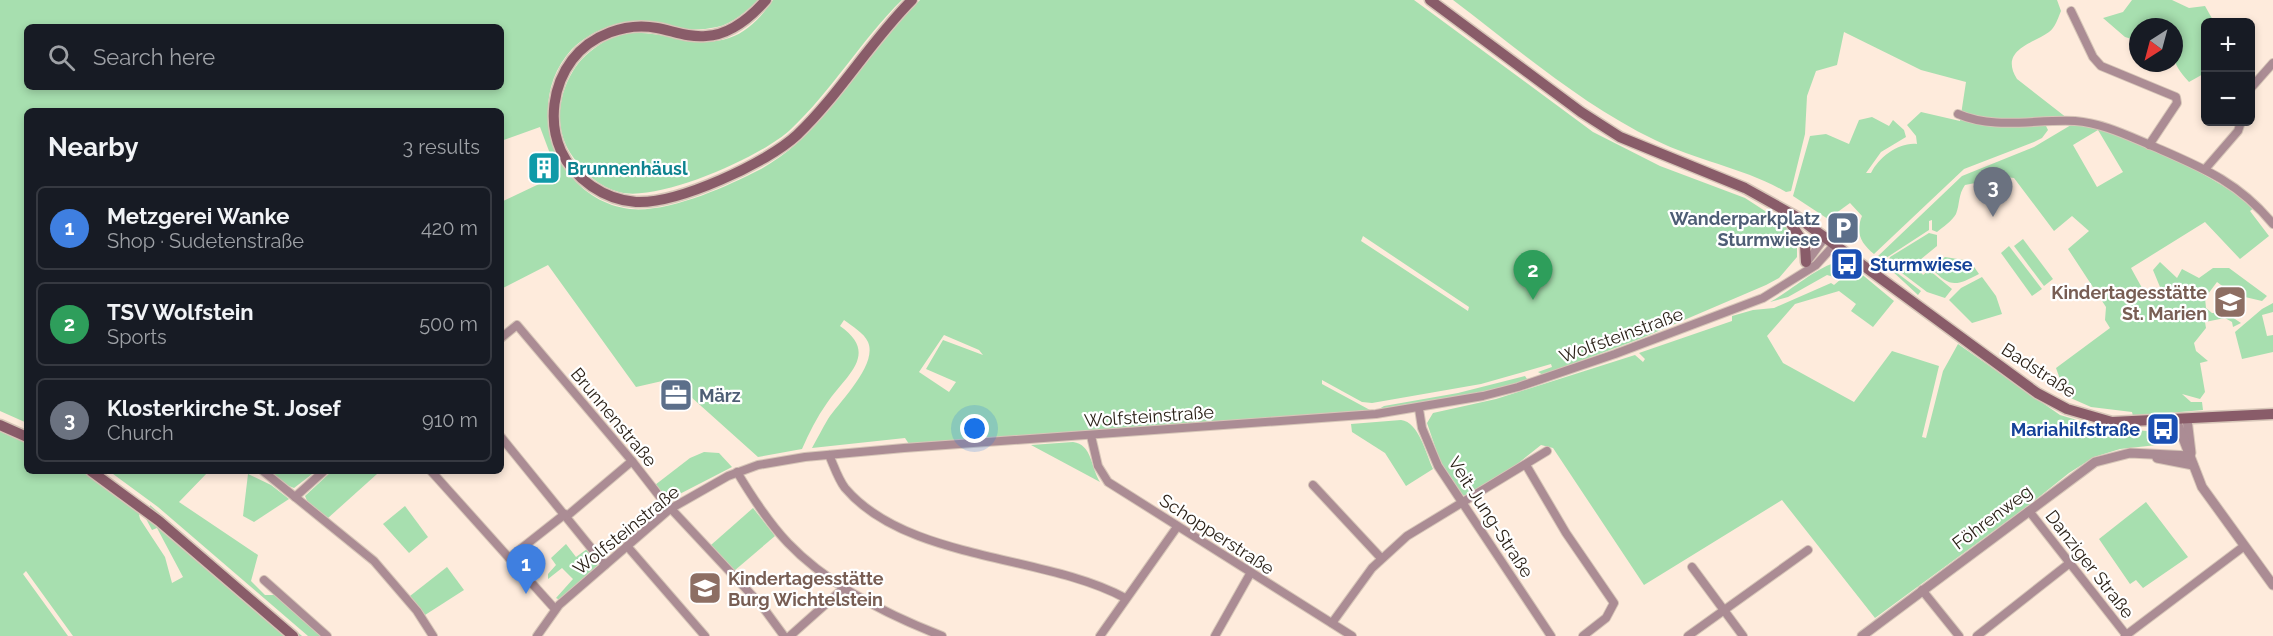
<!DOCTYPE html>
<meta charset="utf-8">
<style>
body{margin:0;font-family:Raleway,sans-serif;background:#242831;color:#f1f3f6}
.controls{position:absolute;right:18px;top:18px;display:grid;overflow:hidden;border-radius:9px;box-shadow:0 3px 9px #0003}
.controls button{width:54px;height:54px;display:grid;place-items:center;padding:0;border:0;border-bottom:2px solid #363941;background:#171b24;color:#f1f3f6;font:30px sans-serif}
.compass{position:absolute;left:2129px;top:18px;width:54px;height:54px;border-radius:50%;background:#171b24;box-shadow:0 3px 9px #0003;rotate:216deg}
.you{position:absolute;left:975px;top:429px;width:21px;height:21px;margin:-15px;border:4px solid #fff;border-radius:50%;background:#1a73e8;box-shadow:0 0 0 9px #1a73e833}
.badge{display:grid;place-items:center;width:39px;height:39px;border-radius:50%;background:#b45309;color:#fff;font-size:20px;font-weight:700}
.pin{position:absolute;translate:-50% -50px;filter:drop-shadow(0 2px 3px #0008)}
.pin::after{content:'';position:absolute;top:32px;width:21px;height:18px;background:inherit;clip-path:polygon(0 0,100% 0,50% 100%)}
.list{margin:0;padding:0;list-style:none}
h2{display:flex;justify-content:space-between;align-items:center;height:78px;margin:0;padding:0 24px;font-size:26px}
h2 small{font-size:20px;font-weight:400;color:#9ea1a6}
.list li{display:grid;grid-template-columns:39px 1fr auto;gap:18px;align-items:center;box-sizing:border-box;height:84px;margin:0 12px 12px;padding:0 12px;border:2px solid #363941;border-radius:9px}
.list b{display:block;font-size:22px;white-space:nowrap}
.list p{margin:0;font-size:20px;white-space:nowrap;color:#9ea1a6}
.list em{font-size:20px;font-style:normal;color:#9ea1a6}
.icon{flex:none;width:33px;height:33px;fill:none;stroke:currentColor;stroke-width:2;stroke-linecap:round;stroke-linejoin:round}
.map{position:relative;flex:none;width:2273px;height:636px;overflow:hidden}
.search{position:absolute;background:#171b24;box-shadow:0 3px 9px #0003;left:24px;top:24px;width:480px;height:66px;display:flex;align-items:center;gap:15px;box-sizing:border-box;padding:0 21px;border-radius:9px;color:#9ea1a6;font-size:22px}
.panel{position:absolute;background:#171b24;box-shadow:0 3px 9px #0003;left:24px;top:108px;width:480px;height:366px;border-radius:9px}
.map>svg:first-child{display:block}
</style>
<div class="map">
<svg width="2273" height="636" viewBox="0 0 2273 636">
<rect width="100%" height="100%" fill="#feebdc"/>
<!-- green -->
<g fill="#a7dfaf" fill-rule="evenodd">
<path d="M 0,0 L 758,0 C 747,11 732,24 717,27 C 662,39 626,0 572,49 C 521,104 556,200 630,209 C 668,213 726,187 759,170 C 812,142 841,92 877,47 C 890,30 905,15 920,0 L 1414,0 L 1593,132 L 1660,166 L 1745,198 L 1779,220 L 1791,232 L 1797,246 L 1797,257 L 1779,278 L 1766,285 L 1642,338 L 1543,375 L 1538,372 L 1552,367 L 1551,364 L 1481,384 L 1372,403 L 1362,402 L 1322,380 L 1322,384 L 1370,410 L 909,444 L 905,438 L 812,448 C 817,439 822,429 828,419 C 839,402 878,365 868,342 C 864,333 852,326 844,320 L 840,326 C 880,354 846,375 827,403 C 817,417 809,433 802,449 L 758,457 L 671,379 L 636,387 L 548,265 L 501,289 L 501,202 L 558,175 L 540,127 L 501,141 L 501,111 L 27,111 L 27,423 L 0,411 ZM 27,27 L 501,27 L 501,87 L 27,87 ZM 1363,236 L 1469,307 L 1468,311 L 1361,241 ZM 944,335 L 979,350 L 983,355 L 943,340 L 926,369 L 956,382 L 949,392 L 919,372 Z"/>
<path d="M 773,0 L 902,0 C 861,40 832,91 790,130 C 761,157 657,203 619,192 C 600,187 584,173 573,157 C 554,132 557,97 573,71 C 580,59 590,51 602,43 C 643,16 686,53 729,38 C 748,32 762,16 773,0 Z"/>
<path d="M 1453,0 L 2057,0 L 2061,11 C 2058,18 2055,28 2049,32 C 2032,44 1999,50 2017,79 L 2067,118 L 2019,126 L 2046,126 L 2048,130 L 2042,138 L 2034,142 L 1964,169 L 1874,254 C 1861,243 1855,233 1862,216 L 1850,203 L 1828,219 L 1793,196 L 1810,136 L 1826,134 L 1849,144 L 1859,120 L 1872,117 L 1889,126 L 1893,120 L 1904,130 L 1906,137 L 1881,152 L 1866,173 L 1871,173 C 1879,157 1899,142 1917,144 L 1916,136 L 1907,125 L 1921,112 L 1960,121 L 1966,82 L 1921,70 L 1844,32 L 1837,65 L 1816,71 L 1807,96 L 1805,134 L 1791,191 L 1786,192 C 1745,168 1697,161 1655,140 C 1581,104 1519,50 1453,0 Z"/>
<path d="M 2132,0 L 2172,0 L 2189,8 L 2205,6 L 2214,22 L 2206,22 L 2205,73 L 2189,82 C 2169,60 2174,56 2174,27 L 2138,27 L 2138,41 L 2125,37 L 2103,18 L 2123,12 Z"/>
<path d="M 2071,125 C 2120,123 2215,178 2255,207 L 2250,211 L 2269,236 L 2240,259 L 2205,222 L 2131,268 L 2147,297 L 2160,287 L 2153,270 L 2160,262 L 2177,278 L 2182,269 L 2199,278 L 2213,268 L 2229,268 L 2267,296 L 2262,301 L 2245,297 L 2232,287 L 2229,291 L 2217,282 L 2205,298 L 2206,308 L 2212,313 L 2226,313 L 2241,323 L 2233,327 L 2232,322 L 2225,318 L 2205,322 L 2206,328 L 2194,343 L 2196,351 L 2208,361 L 2200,363 L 2205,392 L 2200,399 L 2182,394 L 2191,402 L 2202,402 L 2203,410 L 2133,416 L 2132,412 L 2091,407 L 2066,396 L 2056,368 L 2110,328 L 2105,320 L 2106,307 L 2068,249 L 2089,231 L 2072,216 L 2054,231 L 2014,178 L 2006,177 L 1965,185 C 1958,195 1960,204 1956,214 C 1952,221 1943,227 1937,232 L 1932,230 L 1932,220 L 1929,221 L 1929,230 L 1886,258 L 1888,266 L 1921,291 L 1918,295 L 1877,257 L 1962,176 L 2034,147 ZM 2098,130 L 2123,172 L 2097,187 L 2073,145 Z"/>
<polygon points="1929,233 1937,235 1937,246 1915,264 1923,275 1929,270 1952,289 1945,298 1927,292 1894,267 1900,262 1898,259 1892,265 1888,262 1890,257"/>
<polygon points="2023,239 2053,279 2044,286 2014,246"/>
<polygon points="2009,246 2042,289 2032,296 2001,253"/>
<path d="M 1945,257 L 1970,261 L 1979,274 C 1956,286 1950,288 1931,268 Z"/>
<path d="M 1838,262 L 1859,272 L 1894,301 L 1873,327 L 1851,311 L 1856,304 L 1839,291 L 1795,304 L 1767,336 L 1783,363 L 1854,402 L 1892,351 L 1939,366 L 1922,437 L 1926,438 L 1943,371 L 1958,344 L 2060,415 L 2104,428 L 2147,431 L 2157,445 L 2120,449 L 2094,457 L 2069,473 L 2029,505 L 1875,618 L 1782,500 L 1644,585 L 1553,448 L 1541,445 L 1516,465 L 1467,496 L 1461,495 L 1441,464 L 1427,423 L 1433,413 L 1496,399 L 1635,355 L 1643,362 L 1645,359 L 1639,353 L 1732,321 L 1732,316 L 1753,310 L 1774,308 L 1831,283 L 1834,285 L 1841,279 L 1827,275 L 1788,297 L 1770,302 C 1791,291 1816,267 1838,262 Z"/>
<polygon points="1982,277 1996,296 2002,314 1972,323 1949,300 1961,288"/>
<polygon points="2273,303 2273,312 2262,315 2267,336 2273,335 2273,352 2242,359 2235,332 2262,309"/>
<polygon points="1525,376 1527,379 1524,381 1467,396 1379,409 1384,406 1458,393"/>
<path d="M 1401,420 C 1419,422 1426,454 1433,469 L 1406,486 L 1385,453 L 1352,432 L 1351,424 Z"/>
<polygon points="0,430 27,442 27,471 83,471 138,510 140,519 165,557 172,583 183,577 157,528 152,530 144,515 285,636 73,636 26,571 23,574 68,636 0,636"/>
<path d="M 1073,442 C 1092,444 1091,468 1100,482 L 1031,445 Z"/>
<polygon points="704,452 719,453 732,467 668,500 655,485 690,458"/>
<polygon points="109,471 209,471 179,502 258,555 251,581 265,595 276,595 322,636 308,636 158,507"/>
<polygon points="269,471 316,471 294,488 284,484"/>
<polygon points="332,471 374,471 377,474 328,518 308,503 305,496"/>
<polygon points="248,474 271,485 289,499 254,522 243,516"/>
<polygon points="2146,502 2188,557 2143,588 2136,580 2130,584 2099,539"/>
<polygon points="150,505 302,636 298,636 150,507"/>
<polygon points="405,506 428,537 409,553 383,524"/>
<polygon points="753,508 775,536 734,571 711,545"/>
<polygon points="566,544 576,557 587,549 598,565 560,600 556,598 573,579 562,568 548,579 548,574 556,565 551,558"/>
<polygon points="447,567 464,590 425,615 410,596"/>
</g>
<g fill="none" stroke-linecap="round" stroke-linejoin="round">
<!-- minor casing -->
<g stroke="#d7c6b8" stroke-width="10">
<g id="minor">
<polyline points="2071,11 2093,57 2101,66 2176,97 2177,103 2149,145"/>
<polyline points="2250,89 2273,63"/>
<path d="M 1958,114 C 1995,130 2035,119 2075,121 C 2101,123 2124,134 2148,144 C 2198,166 2237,180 2273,224"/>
<polyline points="2206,168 2238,131 2241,122"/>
<polyline points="1807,262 1826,236"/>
<polyline points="501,338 517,325 632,461 660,497 762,606 784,636"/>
<polyline points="1419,409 1422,428 1438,466 1551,636"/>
<polyline points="1091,436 1098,466 1108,482 1352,636"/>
<polyline points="501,437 605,565"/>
<path d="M 829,455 C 834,466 838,479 845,488 C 907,561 1044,554 1125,598"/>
<polyline points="1526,465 1566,533 1614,603 1606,618 1583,636"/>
<polyline points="263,471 374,561 417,611 433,636"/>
<polyline points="431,471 555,609"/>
<path d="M 737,472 C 752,497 768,522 788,543 C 829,586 888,615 942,636"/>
<polyline points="1313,485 1381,558"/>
<polyline points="295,497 324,471"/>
<polyline points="2029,511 2127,636"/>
<polyline points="567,516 632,461"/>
<polyline points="627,546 705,636"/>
<polyline points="509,558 565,514"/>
<polyline points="1692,567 1743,636"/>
<polyline points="264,580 327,636"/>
<polyline points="1922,590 1959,636"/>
<polyline points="1332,623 1372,568 1407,536 1547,451"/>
<polyline points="537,636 559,605 670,509 728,476 758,465 805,457 904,448 1376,414 1483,396 1518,387 1615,354 1763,298 1816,265 1836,243"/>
<polyline points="790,636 845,587"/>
<polyline points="1100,636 1177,527"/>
<polyline points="1215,636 1250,574"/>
<polyline points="1688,636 1808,550"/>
<polyline points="1977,636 2071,562"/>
<polyline points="2125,636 2243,547"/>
</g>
</g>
<!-- tertiary casing -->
<g stroke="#d7c6b8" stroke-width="11">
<g id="tertiary">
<polyline points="2187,419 2191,453"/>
<polyline points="2176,420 2202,487 2273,585"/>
<polyline points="2157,458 2193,465"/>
<polyline points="1862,636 2095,462 2130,453 2190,456"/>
</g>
</g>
<!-- secondary casing -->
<g stroke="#d7c6b8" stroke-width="13">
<g id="secondary">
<path d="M 766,0 C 751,17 730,35 706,36 C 689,38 673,31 657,28 C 626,22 591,35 572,60 C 553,85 548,122 561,151 C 574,179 605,200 636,202 C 678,204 767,163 797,135 C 840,94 870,42 912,0"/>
<polyline points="1430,0 1581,112 1620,137 1745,188 1797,217 2037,393 2067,409 2112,422 2273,414"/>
<polyline points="1783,212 1805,245 1806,262"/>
<polyline points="0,425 27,437"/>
<polyline points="91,471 159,521 293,636"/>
</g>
</g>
<!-- minor -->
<use href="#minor" stroke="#ab8c94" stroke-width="8"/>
<!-- tertiary -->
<use href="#tertiary" stroke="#ab8c94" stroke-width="9"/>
<!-- secondary -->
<use href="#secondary" stroke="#895c69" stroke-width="10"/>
</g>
<!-- icons -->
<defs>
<g id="building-square" transform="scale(1.725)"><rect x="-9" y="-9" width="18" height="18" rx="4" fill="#0f9aa8" stroke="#fff"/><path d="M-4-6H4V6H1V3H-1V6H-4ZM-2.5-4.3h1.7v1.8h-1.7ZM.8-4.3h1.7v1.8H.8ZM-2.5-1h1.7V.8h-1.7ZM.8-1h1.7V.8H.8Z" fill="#fff"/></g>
<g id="parking-square" transform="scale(1.725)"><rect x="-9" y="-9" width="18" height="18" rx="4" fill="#5c6f8a" stroke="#fff"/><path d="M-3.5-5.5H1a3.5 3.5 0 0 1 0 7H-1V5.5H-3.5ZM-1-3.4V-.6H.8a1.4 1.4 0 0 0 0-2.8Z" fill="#fff"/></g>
<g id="bus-square" transform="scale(1.725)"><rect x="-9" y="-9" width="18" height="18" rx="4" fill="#1a4fb4" stroke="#fff"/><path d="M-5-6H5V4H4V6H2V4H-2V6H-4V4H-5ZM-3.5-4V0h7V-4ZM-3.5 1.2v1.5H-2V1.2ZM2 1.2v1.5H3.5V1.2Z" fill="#fff"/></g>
<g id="school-square" transform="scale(1.725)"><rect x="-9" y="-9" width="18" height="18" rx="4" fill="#8d6e63" stroke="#fff"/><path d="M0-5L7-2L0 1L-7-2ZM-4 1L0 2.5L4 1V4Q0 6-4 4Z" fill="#fff"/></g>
<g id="office-square" transform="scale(1.725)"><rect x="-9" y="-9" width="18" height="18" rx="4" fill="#5c6f8a" stroke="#fff"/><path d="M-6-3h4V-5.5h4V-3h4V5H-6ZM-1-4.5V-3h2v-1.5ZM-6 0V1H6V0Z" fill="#fff"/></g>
</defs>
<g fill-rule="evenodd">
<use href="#building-square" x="544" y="168"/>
<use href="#parking-square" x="1843" y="228"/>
<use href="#bus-square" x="1847" y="264"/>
<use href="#school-square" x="2230" y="302"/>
<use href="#office-square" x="676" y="395"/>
<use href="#bus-square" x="2163" y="429"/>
<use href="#school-square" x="705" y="588"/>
</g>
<g text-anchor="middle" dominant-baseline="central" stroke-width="4.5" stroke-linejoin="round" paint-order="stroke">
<!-- culture labels -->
<g font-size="18" font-weight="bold" fill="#0d838f" stroke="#fff" text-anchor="start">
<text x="567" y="168">Brunnenhäusl</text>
</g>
<!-- service labels -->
<g font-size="18" font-weight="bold" fill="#4e5e75" stroke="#fff" text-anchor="end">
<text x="1820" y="218">Wanderparkplatz<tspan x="1820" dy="21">Sturmwiese</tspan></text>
<text x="699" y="395" text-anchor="start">März</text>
</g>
<!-- transit labels -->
<g font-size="18" font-weight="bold" fill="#164399" stroke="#fff" text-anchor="start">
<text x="1870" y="264">Sturmwiese</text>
<text x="2140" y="429" text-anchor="end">Mariahilfstraße</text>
</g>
<!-- education labels -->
<g font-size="18" font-weight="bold" fill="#785e54" stroke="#fff" text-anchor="end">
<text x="2207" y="292">Kindertagesstätte<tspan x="2207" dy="21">St. Marien</tspan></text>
<text x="728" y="578" text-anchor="start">Kindertagesstätte<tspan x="728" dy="21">Burg Wichtelstein</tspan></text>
</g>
<!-- street labels -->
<g font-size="18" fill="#281e14" stroke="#fff">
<text transform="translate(1621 335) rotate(-20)">Wolfsteinstraße</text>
<text transform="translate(2039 370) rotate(33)">Badstraße</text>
<text transform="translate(1149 416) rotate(-4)">Wolfsteinstraße</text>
<text transform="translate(614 417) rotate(50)">Brunnenstraße</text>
<text transform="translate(1491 517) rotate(57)">Veit-Jung-Straße</text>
<text transform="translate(1992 517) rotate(-37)">Föhrenweg</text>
<text transform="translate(626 530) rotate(-39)">Wolfsteinstraße</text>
<text transform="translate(1217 534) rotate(33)">Schopperstraße</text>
<text transform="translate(2090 564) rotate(52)">Danziger Straße</text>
</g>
</g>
</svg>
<div class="controls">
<button>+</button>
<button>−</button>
</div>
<svg class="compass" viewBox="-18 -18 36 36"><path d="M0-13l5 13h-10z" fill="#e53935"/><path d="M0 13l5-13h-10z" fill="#9ea1a6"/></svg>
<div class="you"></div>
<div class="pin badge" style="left:526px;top:594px;background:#3f7fe0">1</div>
<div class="pin badge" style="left:1533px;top:300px;background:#2e9e5b">2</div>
<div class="pin badge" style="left:1993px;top:217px;background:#6b7280">3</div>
<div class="search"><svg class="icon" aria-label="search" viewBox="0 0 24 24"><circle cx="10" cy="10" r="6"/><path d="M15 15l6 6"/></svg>Search here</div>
<section class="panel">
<h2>Nearby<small>3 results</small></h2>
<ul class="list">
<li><span class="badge" style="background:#3f7fe0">1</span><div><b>Metzgerei Wanke</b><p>Shop · Sudetenstraße</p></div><em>420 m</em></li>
<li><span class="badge" style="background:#2e9e5b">2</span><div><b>TSV Wolfstein</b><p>Sports</p></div><em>500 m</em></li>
<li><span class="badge" style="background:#6b7280">3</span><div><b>Klosterkirche St. Josef</b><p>Church</p></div><em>910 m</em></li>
</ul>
</section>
</div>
